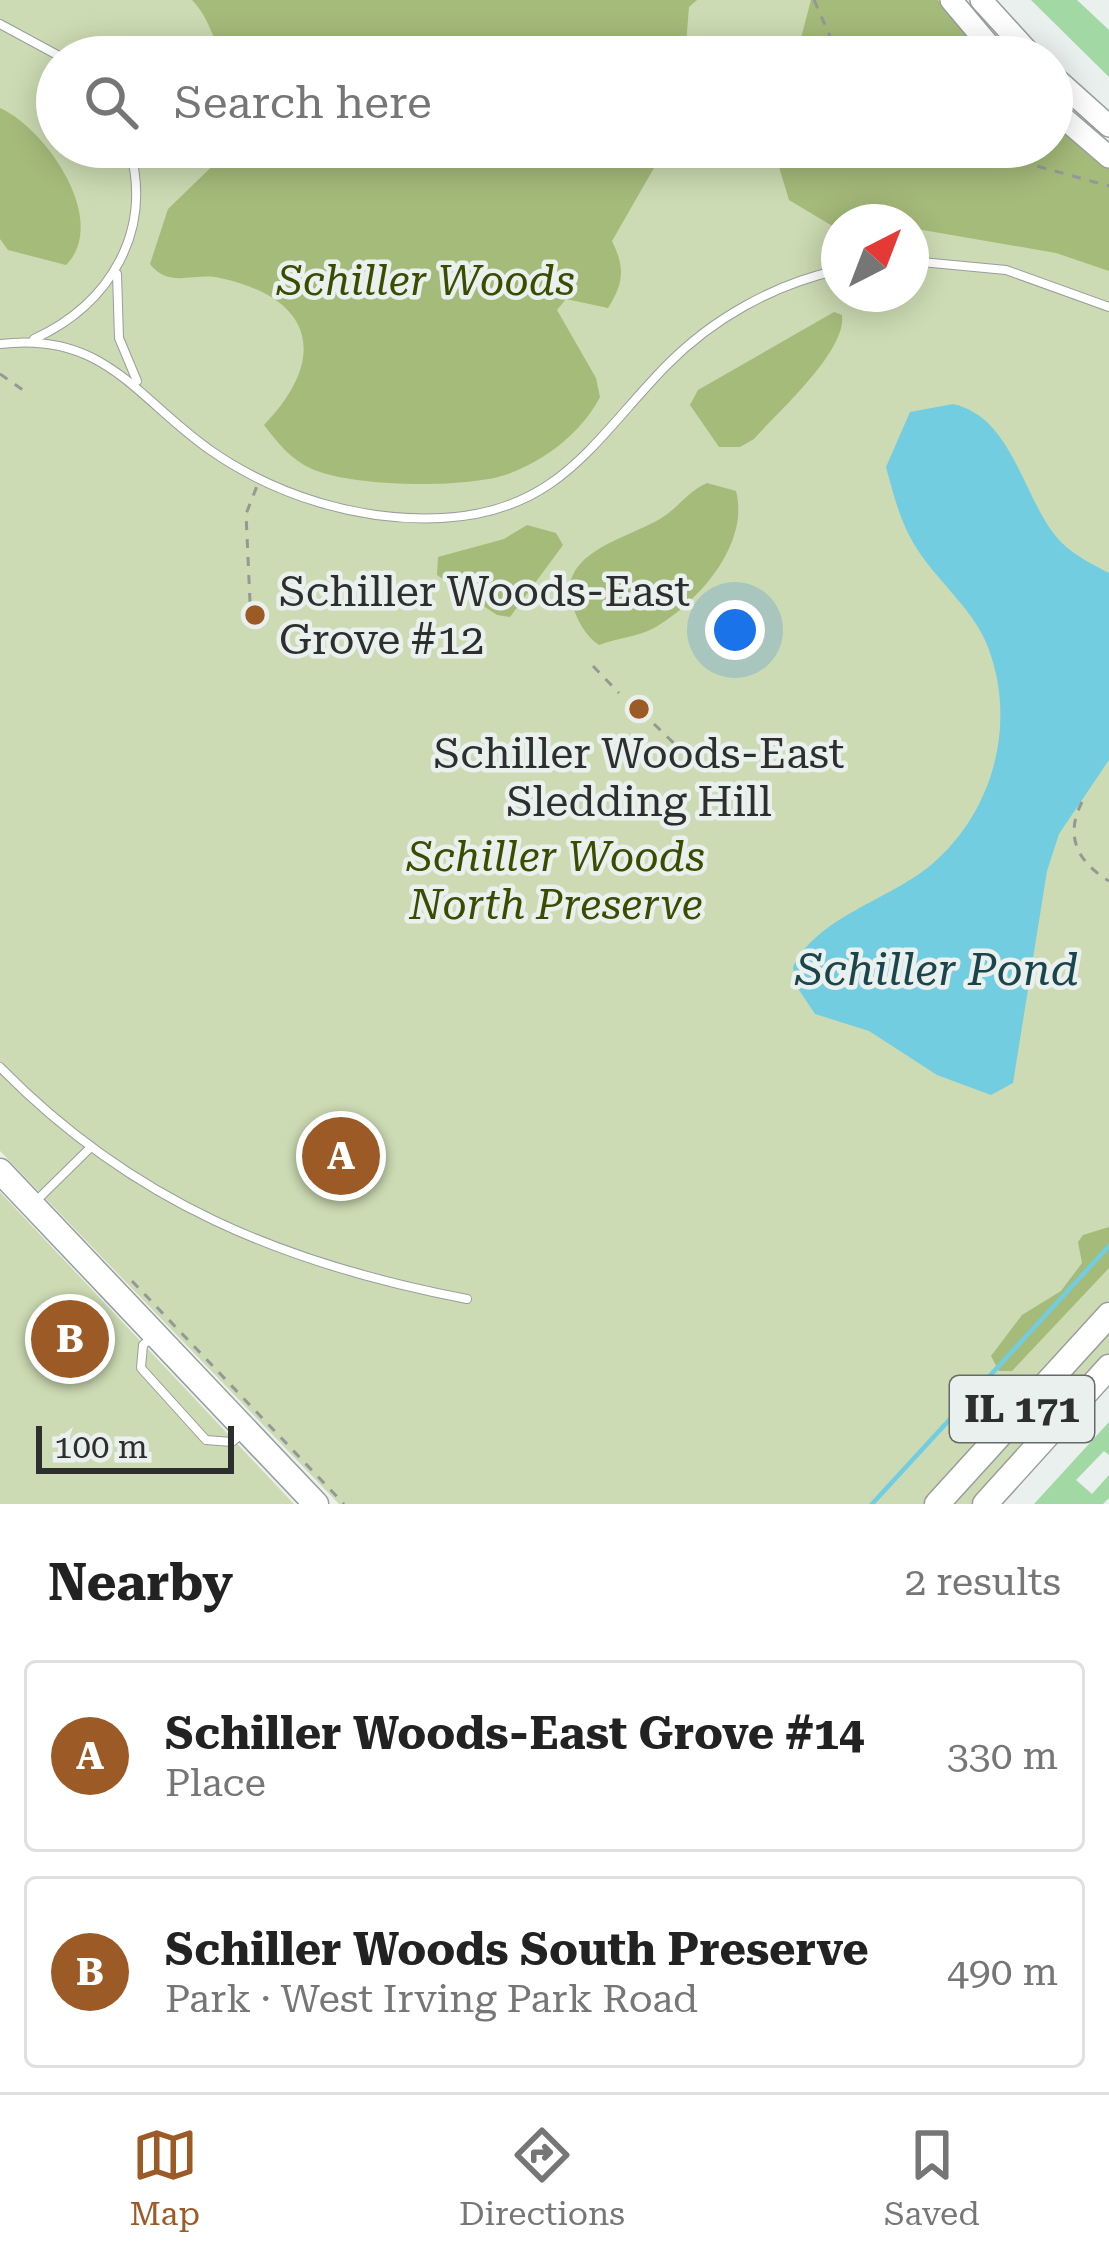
<!DOCTYPE html>
<meta charset="utf-8">
<style>
body{margin:0;font-family:"Roboto Serif",serif;background:#f6f6f6;color:#222}
.compass{position:absolute;left:821px;top:204px;width:108px;height:108px;border-radius:50%;background:#fff;box-shadow:0 6px 30px #0003;rotate:42deg}
.scale{position:absolute;left:36px;bottom:30px;width:198px;box-sizing:border-box;padding-left:12px;border:6px solid #2d2f2e;border-top:0;font-size:33px;line-height:42px;white-space:nowrap;color:#2d2f2e;-webkit-text-stroke:9px #eaf0ed;paint-order:stroke}
.you{position:absolute;left:735px;top:630px;width:42px;height:42px;margin:-30px;border:9px solid #fff;border-radius:50%;background:#1a73e8;box-shadow:0 0 0 18px #1a73e833}
.badge{display:grid;place-items:center;width:78px;height:78px;border-radius:50%;background:#9c5b26;color:#fff;font-size:39px;font-weight:700}
.pin{position:absolute;translate:-50% -50%;border:6px solid #fff;box-shadow:0 3px 12px #0006}
.list{margin:0;padding:0;list-style:none}
h2{display:flex;justify-content:space-between;align-items:center;height:156px;margin:0;padding:0 48px;font-size:51px}
h2 small{font-size:39px;font-weight:400;color:#767676}
.list li{display:grid;grid-template-columns:78px 1fr auto;gap:36px;align-items:center;box-sizing:border-box;height:192px;margin:0 24px 24px;padding:0 24px;border:3px solid #e0e0e0;border-radius:12px}
.list b{display:block;font-size:45px;white-space:nowrap}
.list p{margin:0;font-size:39px;white-space:nowrap;color:#767676}
.list em{font-size:39px;font-style:normal;color:#767676}
.icon{flex:none;width:66px;height:66px;fill:none;stroke:currentColor;stroke-width:2;stroke-linecap:round;stroke-linejoin:round}
.map{position:relative;flex:none;width:1109px;height:1504px;overflow:hidden}
.search{position:absolute;background:#fff;box-shadow:0 6px 30px #0003;left:36px;right:36px;top:36px;height:132px;display:flex;align-items:center;gap:30px;box-sizing:border-box;padding:0 42px;border-radius:66px;color:#767676;font-size:45px}
.sheet{height:588px;background:#fff}
nav{display:flex;justify-content:space-around;align-items:center;box-sizing:border-box;height:168px;border-top:3px solid #e0e0e0;background:#fff;font-size:33px;color:#767676}
nav a{display:grid;justify-items:center;gap:6px}
nav .on{color:#9c5b26}
.map>svg:first-child{display:block}
</style>
<div class="map">
<svg width="1109" height="1504" viewBox="0 0 1109 1504">
<rect width="100%" height="100%" fill="#eaf0ed"/>
<!-- green -->
<g fill="#ccdbb3" fill-rule="evenodd">
<path d="M 0,0 L 938,0 L 986,57 L 57,57 L 57,147 L 1052,147 L 1109,169 L 1109,1300 L 924,1504 L 339,1504 L 0,1151 ZM 839,222 L 911,222 L 911,294 L 839,294 Z"/>
<polygon points="0,1192 294,1504 0,1504"/>
<polygon points="1109,1326 1109,1353 972,1504 950,1504"/>
</g>
<!-- forest -->
<g fill="#a5bb7a">
<path d="M 192,0 L 697,0 L 689,7 L 685,57 L 225,57 C 211,37 210,19 192,0 Z"/>
<polygon points="811,0 938,0 986,57 796,57"/>
<path d="M 0,108 C 45,128 110,220 66,265 L 8,250 L 0,239 Z"/>
<polygon points="1052,120 1109,169 1109,271 1056,253 911,228 911,222 839,222 839,230 789,200 773,147 1052,147"/>
<path d="M 232,147 L 666,147 L 612,241 C 625,267 624,283 608,308 L 566,299 L 557,310 L 596,378 L 600,397 C 582,432 546,460 508,474 C 467,489 352,487 312,469 C 291,460 278,443 264,425 C 329,358 314,298 220,278 C 194,272 169,289 150,264 L 168,209 Z"/>
<path d="M 834,312 L 842,315 C 847,351 778,412 754,439 L 740,447 L 719,447 L 690,405 L 698,390 Z"/>
<path d="M 707,483 L 736,491 C 750,544 698,603 654,628 C 638,637 616,638 599,645 C 586,636 578,622 573,607 C 553,552 631,538 663,517 C 680,506 687,492 707,483 Z"/>
<polygon points="527,525 556,533 563,545 510,617 497,615 437,575 438,557 504,539"/>
<polygon points="1109,1227 1109,1268 1012,1371 999,1371 991,1356 1022,1315 1061,1291 1082,1263 1078,1242 1083,1235"/>
</g>
<!-- water -->
<path fill="#72cde1" d="M 953,404 C 1015,418 1022,501 1061,542 C 1075,556 1092,564 1109,573 L 1109,760 L 1059,834 L 1047,871 L 1013,1083 L 991,1095 L 937,1075 L 869,1031 L 815,1014 L 795,984 L 793,967 C 817,917 889,900 931,865 C 995,811 1019,718 985,640 C 969,605 934,578 914,544 C 900,521 893,493 886,467 L 910,412 Z"/>
<g fill="none" stroke-linecap="round" stroke-linejoin="round">
<!-- stream -->
<polyline stroke="#72cde1" stroke-width="4.5" points="872,1504 1109,1246"/>
</g>
<!-- building -->
<g fill="#a1d8a4">
<polygon points="1031,0 1077,0 1109,30 1109,77"/>
<polygon points="1109,1422 1109,1455 1104,1451 1076,1480 1092,1494 1109,1475 1109,1498 1103,1504 1034,1504"/>
</g>
<g fill="none" stroke-linecap="round" stroke-linejoin="round">
<!-- lane casing -->
<g stroke="#989e9b" stroke-width="10">
<g id="lane">
<polyline points="0,24 61,57"/>
<polyline points="911,261 1006,270 1109,307"/>
<polyline points="117,274 119,338 137,381"/>
<path d="M 34,339 C 110,304 154,231 129,147"/>
<path d="M 0,344 C 105,331 136,398 210,450 C 276,496 360,522 442,518 C 559,512 593,441 666,366 C 712,319 774,284 839,270"/>
<path d="M 0,1067 C 132,1202 284,1264 467,1299"/>
<polyline points="33,1204 91,1147"/>
<polyline points="150,1339 143,1345 141,1368 206,1440 232,1442 244,1432"/>
</g>
</g>
<!-- secondary casing -->
<g stroke="#989e9b" stroke-width="24">
<g id="secondary">
<polyline points="951,0 999,57"/>
<polyline points="981,0 1033,57"/>
<polyline points="1052,75 1109,126"/>
<polyline points="1052,108 1109,157"/>
</g>
</g>
<!-- primary casing -->
<g stroke="#989e9b" stroke-width="27">
<g id="primary">
<polyline points="0,1171 316,1504"/>
<polyline points="937,1504 1109,1315"/>
<polyline points="985,1504 1109,1367"/>
</g>
</g>
<!-- path -->
<g stroke="#949896" stroke-width="3" stroke-dasharray="9 9" stroke-linecap="butt">
<polyline points="814,0 839,57"/>
<polyline points="968,147 1109,186"/>
<polyline points="0,374 23,390"/>
<polyline points="250,602 246,514 257,486"/>
<polyline points="593,666 619,693"/>
<polyline points="654,724 687,756"/>
<path d="M 1082,802 C 1065,835 1076,861 1109,881"/>
<polyline points="132,1281 344,1504"/>
</g>
<!-- lane -->
<use href="#lane" stroke="#fff" stroke-width="8"/>
<!-- secondary -->
<use href="#secondary" stroke="#fff" stroke-width="21"/>
<!-- primary -->
<use href="#primary" stroke="#fff" stroke-width="24"/>
</g>
<!-- markers -->
<g fill="#9c5b26" stroke="#eaf0ed" stroke-width="4.5">
<circle cx="255" cy="615" r="12"/>
<circle cx="639" cy="709" r="12"/>
</g>
<g text-anchor="middle" dominant-baseline="central" stroke-width="9" stroke-linejoin="round" paint-order="stroke">
<!-- shield labels -->
<rect fill="#eaf0ed" stroke="#666967" stroke-width="3" x="950" y="1376" width="144" height="66" rx="9"/>
<g font-size="39" font-weight="bold" fill="#2d2f2e">
<text x="1022" y="1409">IL 171</text>
</g>
<!-- park labels -->
<g font-size="42" font-style="italic" fill="#3a4c00" stroke="#eaf0ed">
<text x="426" y="280">Schiller Woods</text>
<text x="556" y="856">Schiller Woods<tspan x="556" dy="48">North Preserve</tspan></text>
</g>
<!-- poi labels -->
<g font-size="42" fill="#2d2f2e" stroke="#eaf0ed" text-anchor="start">
<text x="279" y="591">Schiller Woods-East<tspan x="279" dy="48">Grove #12</tspan></text>
<text x="639" y="753" text-anchor="middle">Schiller Woods-East<tspan x="639" dy="48">Sledding Hill</tspan></text>
</g>
<!-- water labels -->
<g font-size="45" font-style="italic" fill="#1a454d" stroke="#eaf0ed">
<text x="937" y="969">Schiller Pond</text>
</g>
</g>
</svg>
<svg class="compass" viewBox="-18 -18 36 36"><path d="M0-13l5 13h-10z" fill="#e53935"/><path d="M0 13l5-13h-10z" fill="#767676"/></svg>
<div class="scale">100 m</div>
<div class="you"></div>
<div class="pin badge" style="left:341px;top:1156px">A</div>
<div class="pin badge" style="left:70px;top:1339px">B</div>
<div class="search"><svg class="icon" aria-label="search" viewBox="0 0 24 24"><circle cx="10" cy="10" r="6"/><path d="M15 15l6 6"/></svg>Search here</div>
</div>
<section class="sheet">
<h2>Nearby<small>2 results</small></h2>
<ul class="list">
<li><span class="badge">A</span><div><b>Schiller Woods-East Grove #14</b><p>Place</p></div><em>330 m</em></li>
<li><span class="badge">B</span><div><b>Schiller Woods South Preserve</b><p>Park · West Irving Park Road</p></div><em>490 m</em></li>
</ul>
</section>
<nav>
<a class="on"><svg class="icon" aria-label="map" viewBox="0 0 24 24"><path d="M3 6l6-2 6 2 6-2v14l-6 2-6-2-6 2zM9 4v14M15 6v14"/></svg>Map</a>
<a><svg class="icon" aria-label="directions" viewBox="0 0 24 24"><path d="M12 3l9 9-9 9-9-9zM9 14v-3h6M13 9l2 2-2 2"/></svg>Directions</a>
<a><svg class="icon" aria-label="saved" viewBox="0 0 24 24"><path d="M7 4h10v16l-5-4-5 4z"/></svg>Saved</a>
</nav>
